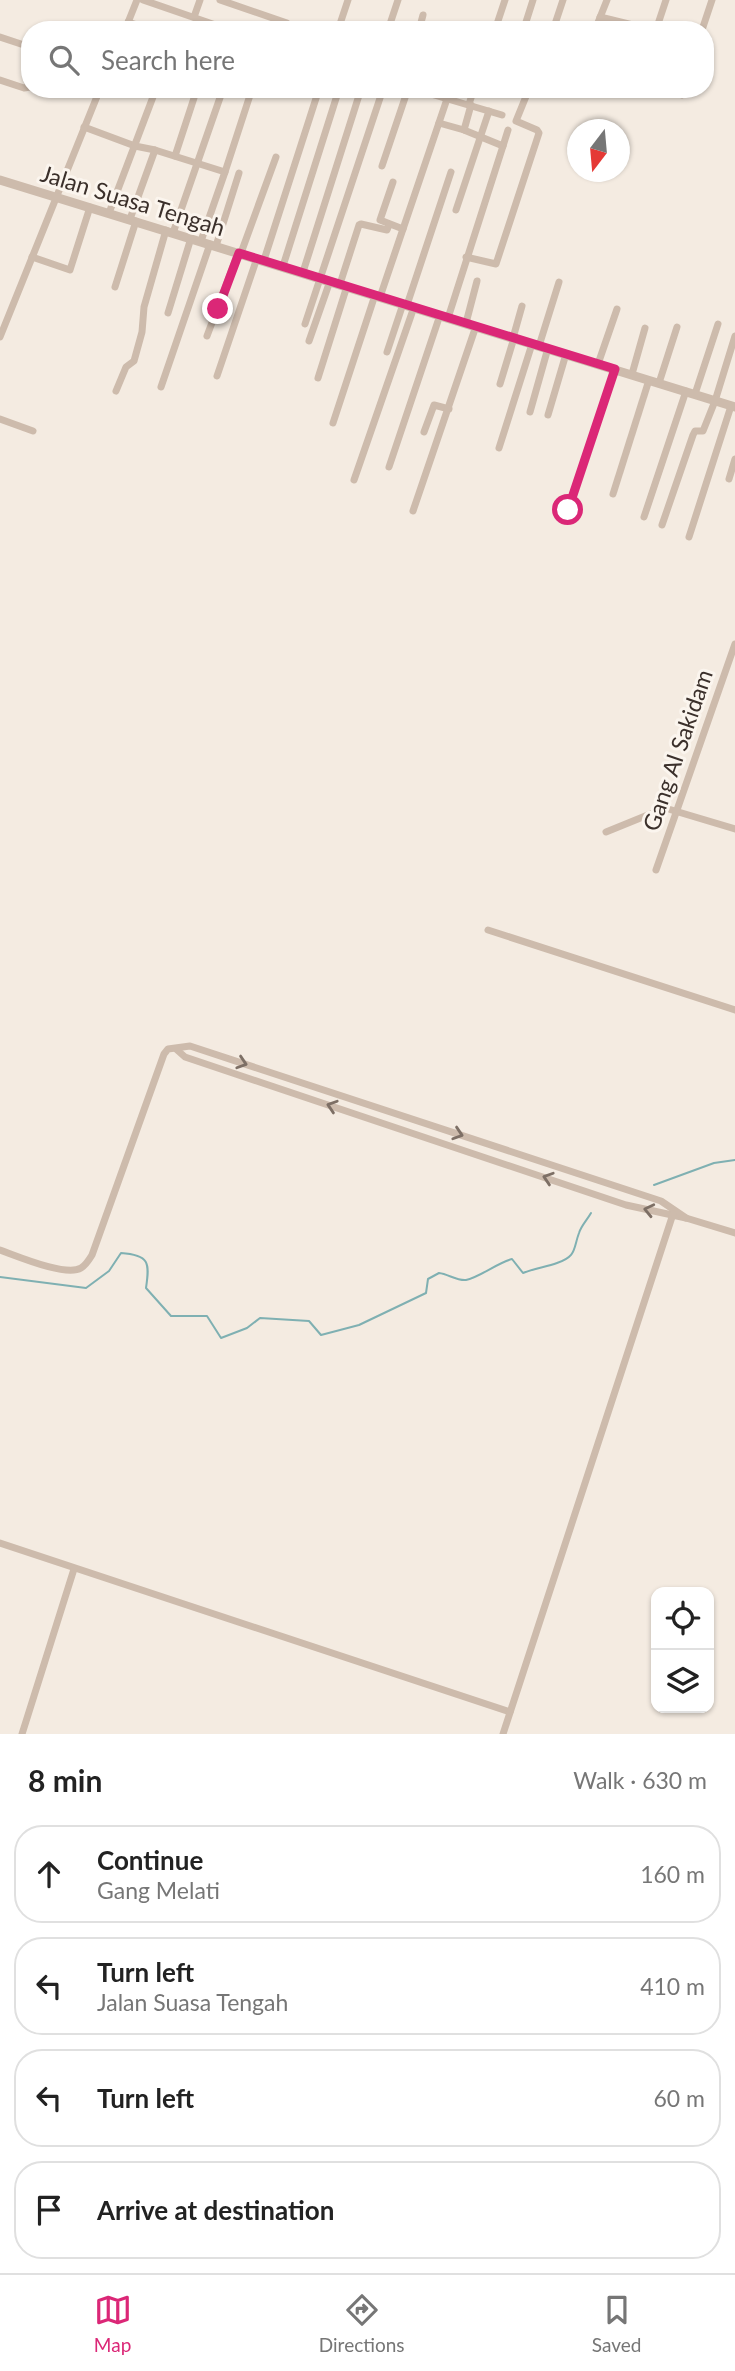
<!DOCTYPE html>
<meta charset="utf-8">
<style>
body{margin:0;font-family:Lato,sans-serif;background:#f2f2f2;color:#222}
.controls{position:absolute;right:21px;bottom:21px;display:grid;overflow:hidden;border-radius:14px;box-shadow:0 2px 5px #0004}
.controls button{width:63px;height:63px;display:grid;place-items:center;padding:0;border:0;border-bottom:2px solid #e0e0e0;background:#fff;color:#222;font:35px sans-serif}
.compass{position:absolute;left:567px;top:119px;width:63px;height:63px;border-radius:50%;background:#fff;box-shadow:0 2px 5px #0004;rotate:196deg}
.stop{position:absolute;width:21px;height:21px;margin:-16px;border:5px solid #db2777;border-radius:50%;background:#fff}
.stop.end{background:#db2777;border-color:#fff;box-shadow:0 2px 7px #0008}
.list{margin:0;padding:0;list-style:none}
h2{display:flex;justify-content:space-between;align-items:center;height:91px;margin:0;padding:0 28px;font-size:30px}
h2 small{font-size:23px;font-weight:400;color:#767676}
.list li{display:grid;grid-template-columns:46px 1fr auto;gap:21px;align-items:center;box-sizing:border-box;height:98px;margin:0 14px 14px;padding:0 14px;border:2px solid #e0e0e0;border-radius:28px}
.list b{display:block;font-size:26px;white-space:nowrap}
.list p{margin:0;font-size:23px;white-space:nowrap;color:#767676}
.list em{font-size:23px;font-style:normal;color:#767676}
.icon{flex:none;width:38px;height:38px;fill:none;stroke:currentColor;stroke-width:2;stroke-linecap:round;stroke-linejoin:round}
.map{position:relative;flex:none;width:735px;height:1734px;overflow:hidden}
.search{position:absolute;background:#fff;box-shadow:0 2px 5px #0004;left:21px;right:21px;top:21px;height:77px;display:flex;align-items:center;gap:18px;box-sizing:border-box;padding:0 24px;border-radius:28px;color:#767676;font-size:26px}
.sheet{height:539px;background:#fff}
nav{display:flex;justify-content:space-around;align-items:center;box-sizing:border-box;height:98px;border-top:2px solid #e0e0e0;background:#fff;font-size:19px;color:#767676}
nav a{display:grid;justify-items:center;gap:4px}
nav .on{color:#db2777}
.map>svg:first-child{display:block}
</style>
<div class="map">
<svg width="735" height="1734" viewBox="0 0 735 1734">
<rect width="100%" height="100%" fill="#f4ebe1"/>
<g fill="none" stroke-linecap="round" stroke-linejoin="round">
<!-- stream -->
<g stroke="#7fb0b2" stroke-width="2">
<polyline points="654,1185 714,1163 735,1160"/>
<path d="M 0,1277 L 86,1288 L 109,1271 L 121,1253 C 149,1255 150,1262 146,1288 L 171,1316 L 207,1316 L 221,1338 L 247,1328 L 260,1318 L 309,1321 L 321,1335 L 359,1325 L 426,1293 L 428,1279 L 439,1273 C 448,1274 457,1281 466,1280 C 480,1277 497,1263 512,1259 L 523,1273 C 535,1268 546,1267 557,1263 C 577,1256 573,1249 579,1233 C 581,1226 587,1220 591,1213"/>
</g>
<!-- minor -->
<g stroke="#cdbbac" stroke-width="7">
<polyline points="143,0 230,30"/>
<polyline points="220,0 287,23"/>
<polyline points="194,17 200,0"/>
<polyline points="600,17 645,28"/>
<polyline points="128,22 152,30"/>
<polyline points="526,22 533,0"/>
<polyline points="125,30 137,0"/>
<polyline points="338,30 348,0"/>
<polyline points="388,30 398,0"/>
<polyline points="419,30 423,15"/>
<polyline points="495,30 505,0"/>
<polyline points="553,30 563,0"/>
<polyline points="595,30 607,0"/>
<polyline points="656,30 666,0"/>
<polyline points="702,30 712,0"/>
<polyline points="0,37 30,47"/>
<polyline points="0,80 24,88 30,87"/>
<polyline points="414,89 502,115"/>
<polyline points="682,95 684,89"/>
<polyline points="469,104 474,89"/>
<polyline points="439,123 464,130 503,146 508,130"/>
<polyline points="84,127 135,146 155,150 225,172 252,89"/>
<polyline points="464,130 471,105"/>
<polyline points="175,156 194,98"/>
<polyline points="382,166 408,89"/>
<polyline points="393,182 380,220 403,229"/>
<polyline points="456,210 489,111"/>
<polyline points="109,213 156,89"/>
<polyline points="130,219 155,150"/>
<polyline points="173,233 223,89"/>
<polyline points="201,241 225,172"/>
<polyline points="216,246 239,173"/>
<polyline points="241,253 276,157"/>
<polyline points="32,257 70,270 90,207"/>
<polyline points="466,257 496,264 539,133 537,130 516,121 529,89"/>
<polyline points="264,260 319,89"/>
<polyline points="283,266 339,89"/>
<polyline points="303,272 361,89"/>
<polyline points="340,284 359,225 361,224 387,230 389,225"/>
<polyline points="115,287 136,221"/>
<polyline points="380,297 447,99"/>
<polyline points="407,305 451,172"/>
<polyline points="168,313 191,238"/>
<polyline points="448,318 503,146"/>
<polyline points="466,323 477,281"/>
<polyline points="305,324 383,89"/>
<polyline points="207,336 238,253"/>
<polyline points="0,337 100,89"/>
<polyline points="513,338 522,306"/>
<polyline points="309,341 330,281"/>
<polyline points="539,346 559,282"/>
<polyline points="387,352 403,304"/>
<polyline points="598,364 617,309"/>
<polyline points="632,374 645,328"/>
<polyline points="217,376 257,258"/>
<polyline points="318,378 347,286"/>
<polyline points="659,383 677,327"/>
<polyline points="500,384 514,338"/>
<polyline points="161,387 210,244"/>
<polyline points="116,391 126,367 134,361 142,332 144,307 166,230"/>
<polyline points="695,394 718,324"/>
<polyline points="530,412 548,348"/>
<polyline points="548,415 566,354"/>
<polyline points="0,419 33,431"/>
<polyline points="333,423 375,295"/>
<polyline points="424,432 434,405 449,409"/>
<polyline points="499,448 532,344"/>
<polyline points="389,467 440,315"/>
<polyline points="729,479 735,459"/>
<polyline points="354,480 414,307"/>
<polyline points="613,494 649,380"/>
<polyline points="413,511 476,326"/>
<polyline points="574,514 569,512 568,509 615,369"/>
<polyline points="644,517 686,391"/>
<polyline points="662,525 693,435 695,431 703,431 715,401 735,336"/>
<polyline points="689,537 731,406"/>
<polyline points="606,832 665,808 735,829"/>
<polyline points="656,870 735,644"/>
<polyline points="488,930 735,1010"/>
<polyline points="176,1049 185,1057 626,1205 686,1218 735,1233"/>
<path d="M 0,1250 C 17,1256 66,1277 81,1268 C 86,1265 89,1260 92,1255 L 164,1054 L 168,1049 L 190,1046 L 661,1201 L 686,1218"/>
<polyline points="0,1543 510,1712"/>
<polyline points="22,1734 74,1569"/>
<polyline points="503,1734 673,1214"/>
</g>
<!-- tertiary -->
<polyline stroke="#cdbbac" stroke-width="9" points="0,180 735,407"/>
</g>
<!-- one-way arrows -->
<defs><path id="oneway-chevron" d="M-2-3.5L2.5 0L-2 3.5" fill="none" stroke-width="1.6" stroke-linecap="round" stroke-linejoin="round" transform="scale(1.75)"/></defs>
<g stroke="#7d6f65">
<use href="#oneway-chevron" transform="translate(242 1063) rotate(18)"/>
<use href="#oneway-chevron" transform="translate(332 1106) rotate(-162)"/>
<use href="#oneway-chevron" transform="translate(458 1134) rotate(18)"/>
<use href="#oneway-chevron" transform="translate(548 1178) rotate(-162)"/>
<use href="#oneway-chevron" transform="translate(649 1210) rotate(-167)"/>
</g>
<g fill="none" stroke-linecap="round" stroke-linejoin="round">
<!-- route -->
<polyline stroke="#db2777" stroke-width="9" points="218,309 239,253 615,369 568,510"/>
</g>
<g text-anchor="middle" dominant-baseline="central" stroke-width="6" stroke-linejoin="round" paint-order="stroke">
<!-- street labels -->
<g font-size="23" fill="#3b302b" stroke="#fbf5ee">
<text transform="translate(133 200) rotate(17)">Jalan Suasa Tengah</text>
<text transform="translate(677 750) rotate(-71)">Gang Al Sakidam</text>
</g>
</g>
</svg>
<div class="controls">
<button><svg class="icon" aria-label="locate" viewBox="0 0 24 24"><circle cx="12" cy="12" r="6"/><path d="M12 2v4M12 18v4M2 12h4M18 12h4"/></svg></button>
<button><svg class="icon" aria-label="layers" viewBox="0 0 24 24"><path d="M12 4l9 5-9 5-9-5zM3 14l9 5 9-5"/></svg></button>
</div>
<svg class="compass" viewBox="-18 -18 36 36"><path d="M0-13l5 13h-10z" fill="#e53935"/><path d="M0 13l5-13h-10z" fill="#767676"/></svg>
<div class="stop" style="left:568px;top:510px"></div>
<div class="stop end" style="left:218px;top:309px"></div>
<div class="search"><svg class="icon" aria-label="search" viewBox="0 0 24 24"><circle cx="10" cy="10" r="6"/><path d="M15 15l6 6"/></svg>Search here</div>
</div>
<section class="sheet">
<h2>8 min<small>Walk · 630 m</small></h2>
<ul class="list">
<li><svg class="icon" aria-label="ahead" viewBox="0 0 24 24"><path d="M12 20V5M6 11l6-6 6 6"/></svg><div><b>Continue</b><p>Gang Melati</p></div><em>160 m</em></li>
<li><svg class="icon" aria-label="left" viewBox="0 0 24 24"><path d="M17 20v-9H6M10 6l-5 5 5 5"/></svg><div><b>Turn left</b><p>Jalan Suasa Tengah</p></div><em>410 m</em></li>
<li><svg class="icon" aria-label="left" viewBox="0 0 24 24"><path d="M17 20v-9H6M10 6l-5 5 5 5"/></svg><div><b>Turn left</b></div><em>60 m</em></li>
<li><svg class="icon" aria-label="arrive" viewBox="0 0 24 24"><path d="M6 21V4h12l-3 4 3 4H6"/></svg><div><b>Arrive at destination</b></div></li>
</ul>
</section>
<nav>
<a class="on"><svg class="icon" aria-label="map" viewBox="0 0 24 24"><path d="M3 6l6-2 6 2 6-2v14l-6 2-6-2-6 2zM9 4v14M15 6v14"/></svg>Map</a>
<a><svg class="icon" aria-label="directions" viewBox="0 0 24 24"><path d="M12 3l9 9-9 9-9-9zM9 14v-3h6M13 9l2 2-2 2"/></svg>Directions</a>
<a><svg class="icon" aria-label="saved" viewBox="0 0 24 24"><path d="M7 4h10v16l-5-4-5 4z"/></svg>Saved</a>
</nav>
